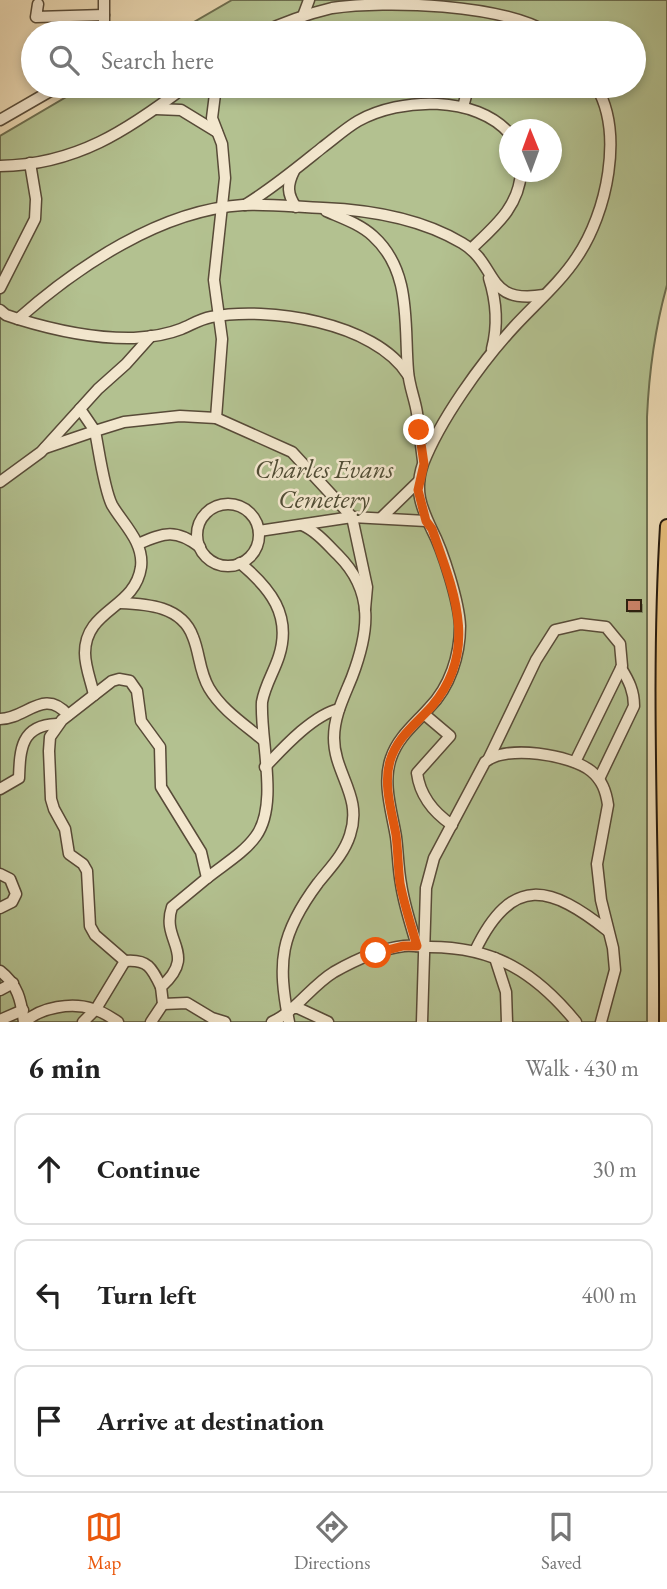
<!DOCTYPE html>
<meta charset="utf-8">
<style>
body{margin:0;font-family:"EB Garamond",serif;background:#f6f6f6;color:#222}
.compass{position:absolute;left:499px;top:119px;width:63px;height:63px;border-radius:50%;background:#fff;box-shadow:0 4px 10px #0003;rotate:359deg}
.stop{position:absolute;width:21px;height:21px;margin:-16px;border:5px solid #ea580c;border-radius:50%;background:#fff}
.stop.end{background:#ea580c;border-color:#fff;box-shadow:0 2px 7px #0008}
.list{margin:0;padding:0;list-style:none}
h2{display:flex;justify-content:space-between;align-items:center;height:91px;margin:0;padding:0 28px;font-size:30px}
h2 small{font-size:23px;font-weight:400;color:#767676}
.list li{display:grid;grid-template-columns:46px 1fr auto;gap:21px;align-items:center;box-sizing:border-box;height:112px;margin:0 14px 14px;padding:0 14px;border:2px solid #e0e0e0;border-radius:14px}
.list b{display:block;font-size:26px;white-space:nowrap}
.list em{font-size:23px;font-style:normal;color:#767676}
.icon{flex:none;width:38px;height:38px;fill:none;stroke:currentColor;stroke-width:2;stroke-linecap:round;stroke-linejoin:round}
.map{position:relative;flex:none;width:667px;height:1022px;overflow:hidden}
.search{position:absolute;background:#fff;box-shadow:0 4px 10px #0003;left:21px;right:21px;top:21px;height:77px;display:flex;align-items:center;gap:18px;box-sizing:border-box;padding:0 24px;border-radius:38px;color:#767676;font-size:26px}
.sheet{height:469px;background:#fff}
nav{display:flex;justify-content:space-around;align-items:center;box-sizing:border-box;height:98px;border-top:2px solid #e0e0e0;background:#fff;font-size:19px;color:#767676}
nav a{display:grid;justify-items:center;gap:4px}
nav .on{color:#ea580c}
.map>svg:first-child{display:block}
</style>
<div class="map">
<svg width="667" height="1022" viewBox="0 0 667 1022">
<defs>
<filter id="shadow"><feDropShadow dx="3" dy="5" stdDeviation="0" flood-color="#0004"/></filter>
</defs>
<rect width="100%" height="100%" fill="#ecdab4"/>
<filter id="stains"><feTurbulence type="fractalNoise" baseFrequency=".00286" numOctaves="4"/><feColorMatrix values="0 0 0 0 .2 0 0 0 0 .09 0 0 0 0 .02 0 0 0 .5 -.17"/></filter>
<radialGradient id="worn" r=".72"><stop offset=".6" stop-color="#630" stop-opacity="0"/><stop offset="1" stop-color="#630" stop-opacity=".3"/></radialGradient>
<!-- green -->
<path fill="#b3c190" stroke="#6d6e4f" stroke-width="2" fill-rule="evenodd" d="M 232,0 L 667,0 L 667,285 C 655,328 649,372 647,417 L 647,1022 L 0,1022 L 0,136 L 85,86 L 634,86 L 634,33 L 175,33 ZM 510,130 L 552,130 L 552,172 L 510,172 Z"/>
<!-- building -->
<rect fill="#ce866c" stroke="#271b0e" stroke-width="2" filter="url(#shadow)" x="627" y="600" width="14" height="11"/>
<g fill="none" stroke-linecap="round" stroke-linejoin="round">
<!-- minor casing -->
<g stroke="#584b38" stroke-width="13">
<g id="minor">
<polyline points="38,4 36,17 104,15"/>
<polyline points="303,16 309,0"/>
<polyline points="104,33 104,0"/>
<path d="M 261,33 C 284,22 307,14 332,8 C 387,0 501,4 549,33"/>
<polyline points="463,107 467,92 473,86"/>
<polyline points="156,109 181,110 217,132"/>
<polyline points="0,120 59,86"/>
<path d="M 0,166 C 76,165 128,130 186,86"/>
<path d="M 294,171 C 287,185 287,194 296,207"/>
<path d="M 245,205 C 273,188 298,167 323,147 C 335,138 346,128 358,121 C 401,97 476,95 510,134"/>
<path d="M 326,211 C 342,218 360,224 373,236 C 412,271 404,324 408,371 C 409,386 415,399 417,413 C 419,429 421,445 423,461"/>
<path d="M 471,249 C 495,226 519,207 521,172"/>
<path d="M 489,278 C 496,300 498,326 492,349"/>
<polyline points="0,288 35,219 36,199 30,163"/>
<path d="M 0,310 L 6,315 L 18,319 C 78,266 161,210 243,205 C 270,204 297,207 323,208 C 371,210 420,218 462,243 C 499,265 484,305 544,295"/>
<path d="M 18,319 C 57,331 94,339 134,338 C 150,337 166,335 181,329 C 191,325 200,319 211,317 C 267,306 375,322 408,375"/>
<polyline points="216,418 222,339 214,280 225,178 222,144 212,118 216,86"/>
<polyline points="45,448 95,431 80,409"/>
<polyline points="0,482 41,452 98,389 126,364 151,336"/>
<circle cx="228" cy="535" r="31"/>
<polyline points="382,517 419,481"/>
<polyline points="259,531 352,517 426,521"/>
<path d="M 138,544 C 164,533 175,528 200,547"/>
<path d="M 120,603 C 147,604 182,606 193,637 C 200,654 199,671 209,688 C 222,710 244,724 263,740"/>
<path d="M 94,695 C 91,681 85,667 85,653 C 85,609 135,609 141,567 C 144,542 123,524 112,505 C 104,489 99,451 95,431 L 124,422 L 180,416 L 216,418 L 292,452 L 352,517 L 367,587 L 365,609"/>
<path d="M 424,714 L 450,736 L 417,773 C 420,796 433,812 452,825"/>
<path d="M 0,719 C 26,719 44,687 68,715"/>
<polyline points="489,758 536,660 555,630 581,624 606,627 620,644 622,666 575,762"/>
<path d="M 265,767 C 283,748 313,715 339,709"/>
<path d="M 599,779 L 634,706 C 634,691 629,681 621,668"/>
<path d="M 0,789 L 19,778 C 20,749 21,725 57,724"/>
<polyline points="0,874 10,879 16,894 12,902 0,908"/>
<path d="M 207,878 C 223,865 244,853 256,836 C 279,804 260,740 262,702 C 265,685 274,672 279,656 C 292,615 270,588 240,563"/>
<path d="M 417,946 C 411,925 404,905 401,884 C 398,868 398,852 396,837 C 392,812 382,783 391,758 C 398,737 415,724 429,708 C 450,687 460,655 460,626 C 459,602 443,551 432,530 C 421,507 414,490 423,464 C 440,420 481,363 513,328 C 534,305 560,283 577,257 C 607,213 624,133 596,86"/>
<path d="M 475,951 C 512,873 551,886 608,931"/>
<polyline points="495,958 506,992 507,1022"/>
<path d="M 125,961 C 148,959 152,968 161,987"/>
<path d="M 0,971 C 18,985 21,1000 24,1022"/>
<polyline points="0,990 13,983"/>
<polyline points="163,1004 187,1003 212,1018 225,1022"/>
<polyline points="292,1008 298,1008 328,1022"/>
<polyline points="0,1020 23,1010"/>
<path d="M 25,1022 C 41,1007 72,1002 93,1009 C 102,1011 110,1017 118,1022"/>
<path d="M 83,1022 L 96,1009 L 125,961 L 95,935 L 90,926 L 87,871 L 83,864 L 69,854 L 65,829 L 54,809 L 51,799 L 49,751 L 50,737 L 62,720 L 112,681 L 119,679 L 130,681 L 137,691 L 141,721 L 160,747 L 161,787 L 201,852 L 207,878 L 172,907 C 160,942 199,953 161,987 L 163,1004 L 151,1022"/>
<path d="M 272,1022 C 296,1011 311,986 334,972 C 355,960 379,949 404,946 C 413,945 421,947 430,947 C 495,947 536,973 576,1022"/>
<path d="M 289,1022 C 277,962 280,934 318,883 C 330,868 344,854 350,835 C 363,796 334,774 334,738 C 334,716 344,697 352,677 C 369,632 375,592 338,555 C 327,544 316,531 302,525"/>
<path d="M 422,1022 L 426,888 L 434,858 L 485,762 C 506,744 571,755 591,771 C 602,780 606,791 608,805 L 597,864 L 601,900 L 613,948 L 615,970 L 601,1022"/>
</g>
</g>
<!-- major casing -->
<g stroke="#271b0e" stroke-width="16">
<path id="major" d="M 666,1022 C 667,857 657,691 667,526"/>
</g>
<!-- minor -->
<use href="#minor" stroke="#f3e7ce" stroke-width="10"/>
<!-- major -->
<use href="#major" stroke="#e6bd7a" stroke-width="12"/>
</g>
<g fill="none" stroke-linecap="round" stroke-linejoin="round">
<!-- route -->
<path stroke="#ea580c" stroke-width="9" d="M 376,953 L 403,946 L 417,946 C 411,925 404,904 400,883 C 398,867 398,851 396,835 C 392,812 383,785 390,761 C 397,737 416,724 432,706 C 480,650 453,589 432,529 L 426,521 L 418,490 L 424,464 L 419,430"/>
</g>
<g text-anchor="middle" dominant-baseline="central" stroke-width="5" stroke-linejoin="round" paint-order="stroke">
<!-- park labels -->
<g font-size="26" font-style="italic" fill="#514d35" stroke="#f3e7ce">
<text x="324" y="469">Charles Evans<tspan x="324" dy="30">Cemetery</tspan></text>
</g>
</g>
<rect width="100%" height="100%" filter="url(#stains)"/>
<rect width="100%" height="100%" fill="url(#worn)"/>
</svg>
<svg class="compass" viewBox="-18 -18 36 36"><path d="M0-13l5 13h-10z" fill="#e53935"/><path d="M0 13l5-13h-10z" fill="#767676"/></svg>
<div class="stop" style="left:376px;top:953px"></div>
<div class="stop end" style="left:419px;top:430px"></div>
<div class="search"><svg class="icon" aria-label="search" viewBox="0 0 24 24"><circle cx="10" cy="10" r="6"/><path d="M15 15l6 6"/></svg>Search here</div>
</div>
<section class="sheet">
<h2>6 min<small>Walk · 430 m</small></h2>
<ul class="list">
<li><svg class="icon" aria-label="ahead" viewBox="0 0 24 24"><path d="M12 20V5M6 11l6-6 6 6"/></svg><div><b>Continue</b></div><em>30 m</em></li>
<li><svg class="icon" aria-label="left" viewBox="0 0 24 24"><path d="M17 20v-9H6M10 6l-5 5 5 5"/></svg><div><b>Turn left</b></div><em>400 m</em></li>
<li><svg class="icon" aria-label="arrive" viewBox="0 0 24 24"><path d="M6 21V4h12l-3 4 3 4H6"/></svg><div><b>Arrive at destination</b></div></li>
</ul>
</section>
<nav>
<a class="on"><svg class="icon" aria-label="map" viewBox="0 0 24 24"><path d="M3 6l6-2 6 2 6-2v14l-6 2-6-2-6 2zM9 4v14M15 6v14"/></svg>Map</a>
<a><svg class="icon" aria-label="directions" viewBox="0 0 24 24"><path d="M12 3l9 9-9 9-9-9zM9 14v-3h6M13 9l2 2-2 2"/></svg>Directions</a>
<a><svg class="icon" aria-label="saved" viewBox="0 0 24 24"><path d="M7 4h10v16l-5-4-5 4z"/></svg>Saved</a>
</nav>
